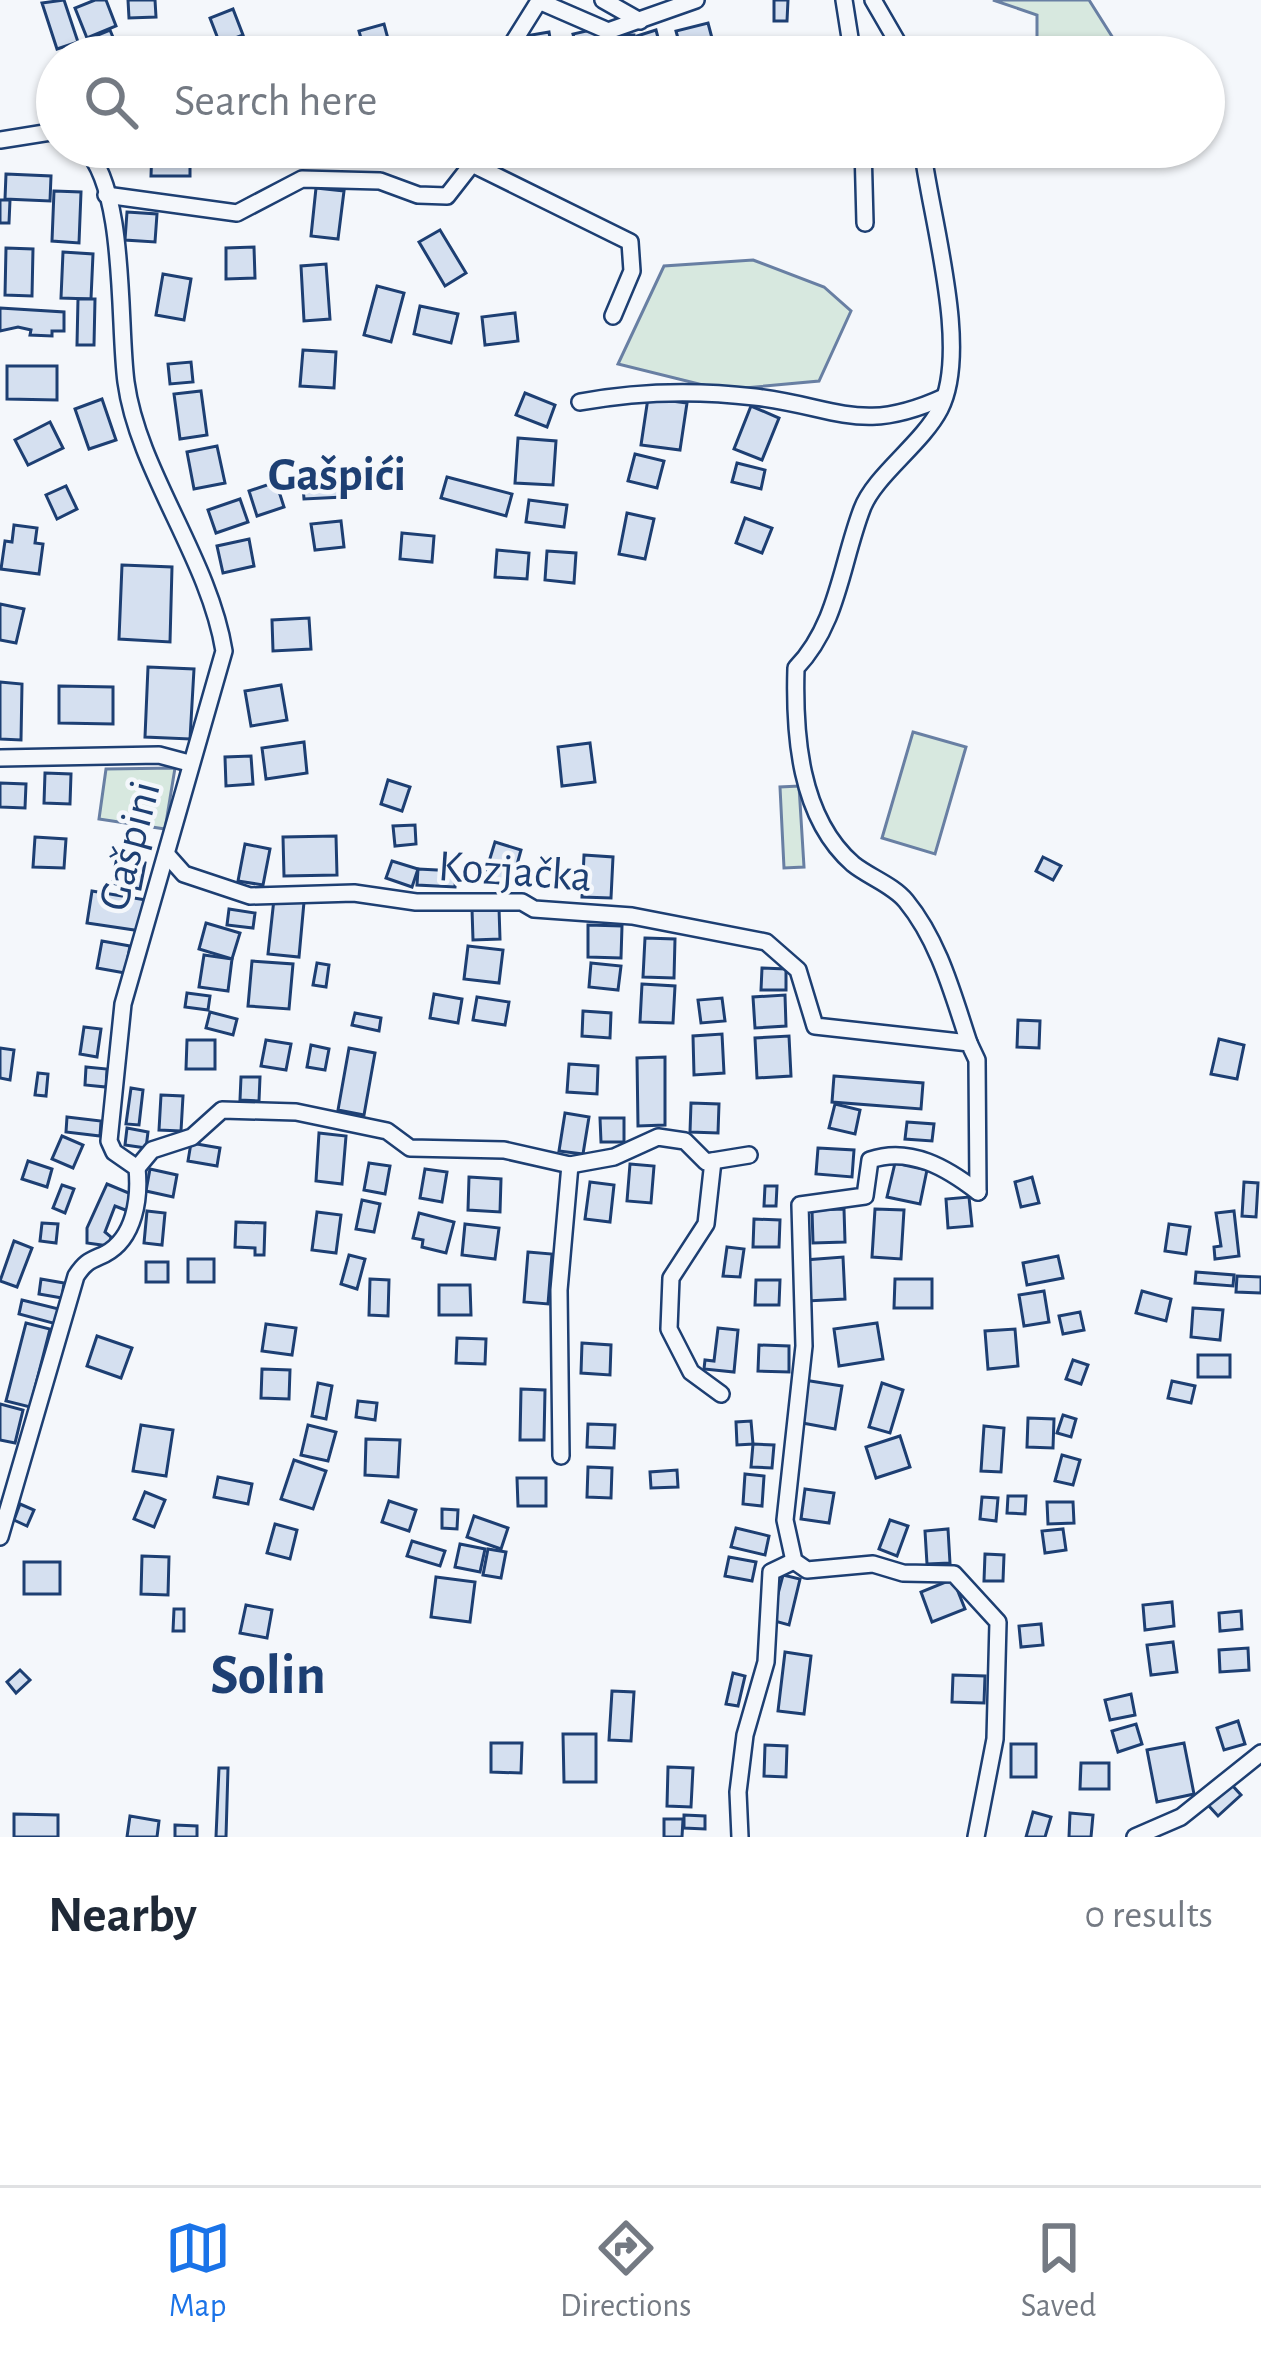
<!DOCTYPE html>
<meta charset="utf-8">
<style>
body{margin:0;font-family:"Alegreya Sans",sans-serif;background:#f2f2f3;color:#1f2937}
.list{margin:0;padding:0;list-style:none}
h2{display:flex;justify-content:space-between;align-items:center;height:156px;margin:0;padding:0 48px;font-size:51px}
h2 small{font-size:39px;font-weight:400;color:#747a83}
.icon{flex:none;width:66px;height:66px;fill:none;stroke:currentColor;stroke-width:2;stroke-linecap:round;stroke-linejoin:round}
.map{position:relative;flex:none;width:1261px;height:1837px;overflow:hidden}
.search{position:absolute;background:#fff;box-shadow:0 3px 9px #0004;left:36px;right:36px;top:36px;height:132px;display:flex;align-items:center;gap:30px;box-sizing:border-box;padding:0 42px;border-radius:66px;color:#747a83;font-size:45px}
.sheet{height:348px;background:#fff}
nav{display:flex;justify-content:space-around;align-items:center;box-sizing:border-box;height:168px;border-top:3px solid #e0e1e3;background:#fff;font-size:33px;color:#747a83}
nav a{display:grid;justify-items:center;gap:6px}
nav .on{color:#1a73e8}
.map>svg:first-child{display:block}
</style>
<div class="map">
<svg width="1261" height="1837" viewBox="0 0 1261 1837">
<rect width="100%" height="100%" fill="#f4f7fb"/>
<!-- green -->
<g fill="#d7e8df" stroke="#687fa3" stroke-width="3">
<polygon points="993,0 1089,0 1125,57 1037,57 1037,15"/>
<polygon points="753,260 824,287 851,311 819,381 723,390 618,364 664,266"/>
<polygon points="913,732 966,747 935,854 882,838"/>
<polygon points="175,768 165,829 99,819 106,769"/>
<polygon points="799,786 804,867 784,868 780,787"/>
</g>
<!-- building -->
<g fill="#d5e0f0" stroke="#1d3f73" stroke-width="3">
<polygon points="64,0 78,42 57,49 42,3"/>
<polygon points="95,0 106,0 116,26 87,38 75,8"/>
<polygon points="128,0 155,0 156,17 129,18"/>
<polygon points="774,0 788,0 787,21 774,21"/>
<polygon points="233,9 243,35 220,44 210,18"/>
<polygon points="708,23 717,57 683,57 676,31"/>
<polygon points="384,24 391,50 366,57 359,31"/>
<polygon points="595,29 602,57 579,57 573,34"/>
<polygon points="110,30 121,57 96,57 88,39"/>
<polygon points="656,30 663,57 643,57 637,36"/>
<polygon points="549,32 553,57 523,57 520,37"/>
<polygon points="617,35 634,35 634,57 618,57"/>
<polygon points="798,39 803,57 779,57 775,46"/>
<polygon points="152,147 190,147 190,176 151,176"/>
<polygon points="6,174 51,176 50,201 5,199"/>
<polygon points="316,188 344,191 338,239 311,236"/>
<polygon points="54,191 81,192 79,243 52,241"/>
<polygon points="0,200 10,200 9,223 0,223"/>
<polygon points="127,212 157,214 155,242 125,240"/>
<polygon points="440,230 466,273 445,286 419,242"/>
<polygon points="254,247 255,278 226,279 226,248"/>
<polygon points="6,248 33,249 32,296 5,295"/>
<polygon points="63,252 93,254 91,299 61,298"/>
<polygon points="326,264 330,319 304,321 301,266"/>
<polygon points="163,274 191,279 184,320 156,315"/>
<polygon points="377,286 404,293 391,342 364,335"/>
<polygon points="78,299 95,299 94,345 77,345"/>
<polygon points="420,306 458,314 451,343 414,334"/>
<polygon points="0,308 64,312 64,331 52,331 52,336 30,335 31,330 18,327 0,331"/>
<polygon points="515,313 518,341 485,345 482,317"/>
<polygon points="303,350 336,352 334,388 300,386"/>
<polygon points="191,362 193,382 170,384 168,364"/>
<polygon points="7,366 57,366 57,400 7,399"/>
<polygon points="201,391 207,435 180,439 174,394"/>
<polygon points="525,393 555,405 547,427 516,415"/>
<polygon points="648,398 687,403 680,450 641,445"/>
<polygon points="102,399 116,440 89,449 75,409"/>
<polygon points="751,406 779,418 762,460 734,449"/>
<polygon points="50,422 63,448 28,465 15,440"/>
<polygon points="518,438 556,441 553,485 515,483"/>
<polygon points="217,446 225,483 194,489 187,452"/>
<polygon points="635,454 664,461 657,488 628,481"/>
<polygon points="737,463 765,470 761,489 732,482"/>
<polygon points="342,470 343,497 304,499 302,472"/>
<polygon points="447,477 512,494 506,516 441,498"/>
<polygon points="276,482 284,507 257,516 249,491"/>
<polygon points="66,486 77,509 57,519 46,495"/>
<polygon points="240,499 248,522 216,533 208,510"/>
<polygon points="529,500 567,505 564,527 526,522"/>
<polygon points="627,513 654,519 645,559 619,554"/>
<polygon points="745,518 772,528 762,553 736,543"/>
<polygon points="341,521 344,547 315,550 311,524"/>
<polygon points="14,525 37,528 35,543 43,544 39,574 1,569 5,541 12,542"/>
<polygon points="402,533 434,536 432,562 400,559"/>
<polygon points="249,539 254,566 223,573 217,546"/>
<polygon points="497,550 529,553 527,579 495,577"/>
<polygon points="547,551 576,553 574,583 545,580"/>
<polygon points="122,565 172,567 170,642 119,639"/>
<polygon points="0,604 24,609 16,643 0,640"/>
<polygon points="309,618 311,649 273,651 272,620"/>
<polygon points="148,667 194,669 190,739 145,737"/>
<polygon points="0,682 22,684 21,740 0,739"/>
<polygon points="281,685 287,720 251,726 245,691"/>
<polygon points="59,686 113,687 113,724 59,723"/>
<polygon points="304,742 307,773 266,779 262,748"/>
<polygon points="590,743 595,782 562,786 558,747"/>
<polygon points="251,756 253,784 226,786 225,757"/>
<polygon points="45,773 71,774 70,804 44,803"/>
<polygon points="388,780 410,787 402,811 381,804"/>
<polygon points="0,783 26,784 25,808 0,807"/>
<polygon points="415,825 416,844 395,846 393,826"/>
<polygon points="336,836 337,875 284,876 283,837"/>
<polygon points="35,837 66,839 64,868 33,867"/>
<polygon points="495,842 521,850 511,886 484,878"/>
<polygon points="245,844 270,849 263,885 238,881"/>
<polygon points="584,855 613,857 611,898 582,897"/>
<polygon points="117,857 145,863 140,889 112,883"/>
<polygon points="1043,857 1061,866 1053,880 1036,871"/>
<polygon points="392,861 418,869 412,887 386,878"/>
<polygon points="418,869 456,871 455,887 417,885"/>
<polygon points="92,891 146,900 141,931 87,923"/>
<polygon points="274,899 304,902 299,957 268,954"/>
<polygon points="499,908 500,939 473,940 472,909"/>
<polygon points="229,909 255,913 253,928 227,925"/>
<polygon points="206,923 240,933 232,959 199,949"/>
<polygon points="588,925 622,926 621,958 588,957"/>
<polygon points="645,938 675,939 674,978 643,977"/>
<polygon points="102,941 130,946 125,973 97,968"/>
<polygon points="468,946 503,950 499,983 464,979"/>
<polygon points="204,955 232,959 228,991 199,987"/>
<polygon points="252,961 293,964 289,1009 248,1006"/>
<polygon points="317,963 329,965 326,987 313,985"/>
<polygon points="591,963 621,966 618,990 589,987"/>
<polygon points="762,968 786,969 786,990 761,990"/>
<polygon points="642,984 675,986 673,1023 640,1022"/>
<polygon points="187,993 210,996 208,1010 185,1007"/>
<polygon points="434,994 462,999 458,1023 430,1018"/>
<polygon points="785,995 786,1026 755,1028 753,997"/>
<polygon points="477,997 509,1002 505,1025 473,1020"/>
<polygon points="722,998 725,1021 701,1023 698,1000"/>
<polygon points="583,1011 611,1013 610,1038 582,1036"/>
<polygon points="210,1012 237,1019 233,1035 206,1028"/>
<polygon points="355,1013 381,1018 379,1031 352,1025"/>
<polygon points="1018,1020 1040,1021 1039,1048 1017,1047"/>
<polygon points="84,1027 101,1029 97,1057 80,1054"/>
<polygon points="722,1034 724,1073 694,1075 693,1036"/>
<polygon points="789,1036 791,1076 757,1078 755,1038"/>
<polygon points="1219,1039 1244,1045 1237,1079 1211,1074"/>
<polygon points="187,1040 215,1040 215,1069 186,1069"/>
<polygon points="266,1040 291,1044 286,1070 261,1066"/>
<polygon points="311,1045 329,1049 325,1070 307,1067"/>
<polygon points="0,1048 14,1050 10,1080 0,1078"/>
<polygon points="349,1048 375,1053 364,1115 338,1110"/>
<polygon points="665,1057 665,1125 638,1126 637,1058"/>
<polygon points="569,1064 598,1066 597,1094 567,1092"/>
<polygon points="86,1067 107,1069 106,1087 85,1085"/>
<polygon points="38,1073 48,1074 46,1096 35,1095"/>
<polygon points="834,1076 923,1083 921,1109 832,1102"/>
<polygon points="241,1077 260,1077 259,1101 240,1100"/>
<polygon points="131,1088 143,1090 139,1125 126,1124"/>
<polygon points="161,1095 183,1096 181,1131 159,1130"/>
<polygon points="691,1103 719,1104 718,1133 690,1132"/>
<polygon points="835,1104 860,1110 855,1134 829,1128"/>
<polygon points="565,1113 589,1117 583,1154 559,1151"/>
<polygon points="67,1117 101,1121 100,1136 66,1132"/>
<polygon points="600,1118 624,1118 624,1142 601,1142"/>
<polygon points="907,1122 934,1124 932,1141 905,1139"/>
<polygon points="127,1128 148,1132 146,1148 125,1145"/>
<polygon points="319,1133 346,1136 342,1184 316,1181"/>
<polygon points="62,1136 83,1145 73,1168 52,1159"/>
<polygon points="191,1143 220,1148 217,1166 188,1161"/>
<polygon points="818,1148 854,1150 852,1177 816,1174"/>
<polygon points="28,1161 52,1169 47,1187 22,1179"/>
<polygon points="369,1163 390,1166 385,1194 364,1190"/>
<polygon points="895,1163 927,1170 920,1204 887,1197"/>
<polygon points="630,1164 654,1166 651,1203 627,1201"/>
<polygon points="150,1169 177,1175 173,1197 146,1191"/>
<polygon points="425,1169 447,1172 442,1202 420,1198"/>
<polygon points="469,1177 501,1179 500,1212 468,1210"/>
<polygon points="1032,1177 1039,1203 1021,1207 1015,1182"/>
<polygon points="590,1182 614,1185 610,1222 585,1219"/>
<polygon points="1244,1182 1258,1183 1256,1217 1242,1216"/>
<polygon points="107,1184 136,1196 128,1211 115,1206 105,1232 111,1237 109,1246 87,1243 87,1228"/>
<polygon points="62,1185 74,1189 65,1213 53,1208"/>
<polygon points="765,1186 777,1186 776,1206 764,1206"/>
<polygon points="969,1197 972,1226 948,1228 946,1199"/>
<polygon points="362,1200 380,1204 374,1232 356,1229"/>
<polygon points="844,1209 845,1242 813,1243 812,1210"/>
<polygon points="875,1209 904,1210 901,1259 872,1257"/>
<polygon points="147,1211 165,1213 162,1245 144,1243"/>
<polygon points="1234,1211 1239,1256 1215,1259 1214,1247 1221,1246 1216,1213"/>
<polygon points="317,1212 341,1215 336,1253 312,1250"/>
<polygon points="419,1213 454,1222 446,1253 422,1247 423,1240 413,1238"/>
<polygon points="754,1219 780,1220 779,1247 753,1247"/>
<polygon points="236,1222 265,1223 264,1255 255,1255 255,1248 235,1247"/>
<polygon points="42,1223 58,1224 56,1243 40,1241"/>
<polygon points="465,1224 499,1228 495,1259 462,1255"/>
<polygon points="1169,1224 1190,1227 1186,1254 1165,1251"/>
<polygon points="14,1241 32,1248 17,1287 0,1281"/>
<polygon points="727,1247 744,1249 740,1277 723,1276"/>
<polygon points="528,1252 552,1254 548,1304 524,1302"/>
<polygon points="349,1255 365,1259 357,1289 341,1284"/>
<polygon points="1058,1256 1063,1278 1027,1285 1023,1263"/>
<polygon points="843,1257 845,1299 807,1301 805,1260"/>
<rect x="188" y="1259" width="26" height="23"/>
<rect x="146" y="1262" width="22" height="20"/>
<polygon points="1196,1272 1234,1275 1233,1286 1195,1283"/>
<polygon points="1237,1276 1261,1277 1261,1293 1236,1292"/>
<polygon points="41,1279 64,1283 62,1298 39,1294"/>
<polygon points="370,1279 389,1280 388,1316 369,1315"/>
<polygon points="895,1279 932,1279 932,1308 894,1308"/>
<polygon points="756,1280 780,1280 779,1305 755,1305"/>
<polygon points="439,1285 470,1285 471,1315 439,1315"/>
<polygon points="1044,1291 1049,1322 1024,1326 1019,1295"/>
<polygon points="1142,1291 1171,1299 1166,1321 1136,1313"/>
<polygon points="22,1300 63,1310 60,1325 19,1314"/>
<polygon points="1193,1308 1223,1310 1220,1340 1191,1337"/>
<polygon points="1080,1312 1084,1330 1063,1334 1059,1316"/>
<polygon points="26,1323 50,1329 30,1407 6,1401"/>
<polygon points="877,1323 883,1359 839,1366 834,1329"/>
<polygon points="266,1324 296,1328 292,1355 262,1351"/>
<polygon points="718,1328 738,1330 734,1372 704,1369 705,1360 714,1361"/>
<polygon points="1015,1329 1018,1366 988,1369 985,1331"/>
<polygon points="97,1336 132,1348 121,1378 87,1366"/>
<polygon points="457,1338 486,1339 485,1364 456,1363"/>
<polygon points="582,1343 611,1345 610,1375 581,1373"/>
<polygon points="759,1345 789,1346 789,1372 758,1371"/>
<rect x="1198" y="1355" width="32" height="22"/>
<polygon points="1073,1360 1088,1365 1081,1384 1066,1379"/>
<polygon points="262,1369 290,1370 289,1399 261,1398"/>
<polygon points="804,1380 842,1386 835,1429 797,1422"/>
<polygon points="1172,1381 1195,1386 1191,1403 1168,1398"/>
<polygon points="318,1383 332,1386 326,1419 312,1416"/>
<polygon points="882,1383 903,1390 890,1433 869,1427"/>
<polygon points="521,1389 545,1390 544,1440 520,1440"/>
<polygon points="358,1401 377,1403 375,1420 356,1417"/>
<polygon points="0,1404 23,1410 15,1443 0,1440"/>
<polygon points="1063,1415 1076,1419 1071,1437 1057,1433"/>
<polygon points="1028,1418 1054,1419 1053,1448 1027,1447"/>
<polygon points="751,1421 753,1444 737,1445 736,1422"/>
<polygon points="588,1424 615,1425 614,1448 587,1447"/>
<polygon points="141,1425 173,1430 166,1476 133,1471"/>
<polygon points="308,1425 336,1432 328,1461 301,1455"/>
<polygon points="984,1426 1004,1428 1001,1472 981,1471"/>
<polygon points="900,1436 910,1467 876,1478 866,1447"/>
<polygon points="366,1439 400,1440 398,1477 365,1475"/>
<polygon points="753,1444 774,1445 772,1468 751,1467"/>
<polygon points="1062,1455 1080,1460 1073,1485 1055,1481"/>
<polygon points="294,1460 326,1471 313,1509 281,1499"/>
<polygon points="588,1467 612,1468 611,1498 587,1497"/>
<polygon points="677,1470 678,1487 651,1488 650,1472"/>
<polygon points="745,1474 764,1476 762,1506 743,1504"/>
<polygon points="218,1477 252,1484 248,1504 214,1497"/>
<polygon points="517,1478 546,1478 546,1506 518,1506"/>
<polygon points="805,1489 834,1493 829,1523 801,1519"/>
<polygon points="145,1492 165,1500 154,1527 134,1519"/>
<polygon points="1008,1496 1026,1496 1025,1514 1007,1513"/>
<polygon points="982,1497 998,1498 996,1521 980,1519"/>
<polygon points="389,1501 416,1510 409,1531 382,1522"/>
<polygon points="1047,1502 1073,1502 1074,1523 1048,1524"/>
<polygon points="20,1504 34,1510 27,1526 14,1520"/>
<polygon points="442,1509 458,1510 457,1529 442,1528"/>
<polygon points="474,1516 508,1528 501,1549 467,1537"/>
<polygon points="890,1520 908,1526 897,1556 879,1549"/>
<polygon points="275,1524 297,1530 290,1559 267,1553"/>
<polygon points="736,1528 769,1536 765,1555 731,1547"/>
<polygon points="948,1529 950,1563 927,1564 925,1531"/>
<polygon points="1063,1529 1066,1550 1045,1553 1042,1531"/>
<polygon points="412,1541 445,1551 440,1566 407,1556"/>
<polygon points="460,1544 485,1549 480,1572 455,1567"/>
<polygon points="488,1549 506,1552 501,1578 483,1575"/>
<polygon points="985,1554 1004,1555 1003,1581 984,1581"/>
<polygon points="142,1556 169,1557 168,1595 141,1594"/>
<polygon points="729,1557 756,1562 752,1581 725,1576"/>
<rect x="24" y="1562" width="36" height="32"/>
<polygon points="783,1575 800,1579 789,1625 771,1620"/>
<polygon points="436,1577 475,1582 470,1622 431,1617"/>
<polygon points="953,1579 965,1609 932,1622 921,1592"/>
<polygon points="1172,1602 1174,1626 1145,1630 1143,1605"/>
<polygon points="246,1605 272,1610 267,1638 240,1633"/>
<polygon points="174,1609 184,1609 184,1631 173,1631"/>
<polygon points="1241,1611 1242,1629 1220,1631 1219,1613"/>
<polygon points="1041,1624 1043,1645 1021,1647 1019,1626"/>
<polygon points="1173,1642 1177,1672 1151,1675 1147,1645"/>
<polygon points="1248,1648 1249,1670 1220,1672 1219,1650"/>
<polygon points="785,1652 811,1656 804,1714 778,1711"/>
<polygon points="20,1670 30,1680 16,1693 7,1682"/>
<polygon points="733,1673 745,1676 738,1706 726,1704"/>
<polygon points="953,1675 985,1676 984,1703 952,1702"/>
<polygon points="612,1691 634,1692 631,1741 609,1740"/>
<polygon points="1131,1694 1135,1715 1110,1720 1105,1700"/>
<polygon points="1238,1721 1245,1744 1224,1750 1217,1728"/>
<polygon points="1136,1724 1142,1744 1118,1752 1112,1731"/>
<polygon points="563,1734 596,1734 596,1782 564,1782"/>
<polygon points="491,1743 522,1743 521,1773 491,1772"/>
<polygon points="1184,1743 1194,1794 1157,1802 1147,1750"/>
<rect x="1011" y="1744" width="25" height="33"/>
<polygon points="765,1745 787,1746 786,1777 764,1776"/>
<polygon points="1081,1763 1109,1763 1109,1789 1080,1789"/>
<polygon points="668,1767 693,1768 691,1807 667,1806"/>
<polygon points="219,1768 228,1768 226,1837 216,1837"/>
<polygon points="1231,1784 1241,1795 1218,1816 1208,1805"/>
<polygon points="1033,1812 1051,1817 1045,1837 1026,1837"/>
<polygon points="1070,1813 1093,1815 1091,1837 1069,1837"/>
<polygon points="14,1814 58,1815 58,1837 14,1837"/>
<polygon points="684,1815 705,1816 705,1829 684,1828"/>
<polygon points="130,1816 159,1821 157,1837 127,1837"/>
<polygon points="664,1819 683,1819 682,1837 664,1837"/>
<polygon points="175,1825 197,1826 197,1837 175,1837"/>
</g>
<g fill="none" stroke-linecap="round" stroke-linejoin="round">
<!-- minor casing -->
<g stroke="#1d3f73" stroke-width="20">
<g id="minor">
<polyline points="603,0 640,21"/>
<polyline points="844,0 853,57"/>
<polyline points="873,0 906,57"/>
<polyline points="504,57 539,1 608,31 696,0"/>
<polyline points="0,140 57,131"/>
<polyline points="463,147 472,164"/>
<polyline points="863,147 865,223"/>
<path d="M 922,147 C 930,215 971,349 940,409 C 922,444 874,476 862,509 C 841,564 838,624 796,668 C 794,733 799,817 853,864 C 869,877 893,885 906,901 C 939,941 953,995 969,1043"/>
<polyline points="106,195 237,213 302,179 380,181 418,195 447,196 472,164 630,242 632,271 613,316"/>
<path d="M 580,402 C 639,391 696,390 755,397 C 838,407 861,435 944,397"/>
<polyline points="0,758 159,755 189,763"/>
<polyline points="168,856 184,874 250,896 354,893 416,902 522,902 534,909 632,916 766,942 798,970 815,1026 969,1043 977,1060 978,1192"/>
<polyline points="713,1161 706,1224 671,1278 669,1329 691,1372 721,1394"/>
<polyline points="137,1168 152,1150 192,1137 222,1110 296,1112 387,1131 410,1148 504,1150 570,1165 614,1157 658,1137 685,1141 706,1162 749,1155"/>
<polyline points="561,1456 559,1290 570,1165"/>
<path d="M 0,1537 L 76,1276 C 86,1261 90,1261 105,1254 C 135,1238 140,1198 137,1168 L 114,1152 L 109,1141 L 123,1004 L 224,651 C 209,558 138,471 126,382 C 118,322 127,190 84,147"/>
<polyline points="740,1837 738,1792 745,1735 766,1662 771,1572 794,1561"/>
<path d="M 976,1837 L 995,1739 L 998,1622 L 954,1574 L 903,1573 L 873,1564 L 807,1570 L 794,1561 L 785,1520 L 804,1346 L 800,1205 L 865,1196 L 870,1160 C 910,1146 947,1168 978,1192"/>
<polyline points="1135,1837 1181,1817 1261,1753"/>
</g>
</g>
<!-- minor -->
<use href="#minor" stroke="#f4f7fb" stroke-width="15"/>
</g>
<g text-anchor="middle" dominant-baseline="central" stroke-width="9" stroke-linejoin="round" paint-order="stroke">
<!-- street labels -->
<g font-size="45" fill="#1d3f73" stroke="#f4f7fb">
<text transform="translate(130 846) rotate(-75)">Gašpini</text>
<text transform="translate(515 872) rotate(4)">Kozjačka</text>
</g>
<!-- neighbourhood labels -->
<g font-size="48" font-weight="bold" fill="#1d3f73" stroke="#f4f7fb">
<text x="337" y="476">Gašpići</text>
</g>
<!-- district labels -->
<g font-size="57" font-weight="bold" fill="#1d3f73" stroke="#f4f7fb">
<text x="268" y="1675">Solin</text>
</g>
</g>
</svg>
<div class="search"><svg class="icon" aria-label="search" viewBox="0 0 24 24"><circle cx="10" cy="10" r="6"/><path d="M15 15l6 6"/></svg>Search here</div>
</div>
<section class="sheet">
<h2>Nearby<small>0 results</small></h2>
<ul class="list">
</ul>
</section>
<nav>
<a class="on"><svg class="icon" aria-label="map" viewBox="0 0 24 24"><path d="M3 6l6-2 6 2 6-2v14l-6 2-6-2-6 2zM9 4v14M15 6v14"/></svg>Map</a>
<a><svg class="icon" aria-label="directions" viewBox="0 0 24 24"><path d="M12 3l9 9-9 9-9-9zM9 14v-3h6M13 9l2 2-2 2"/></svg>Directions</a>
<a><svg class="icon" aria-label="saved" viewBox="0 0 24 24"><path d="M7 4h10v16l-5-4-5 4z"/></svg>Saved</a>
</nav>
